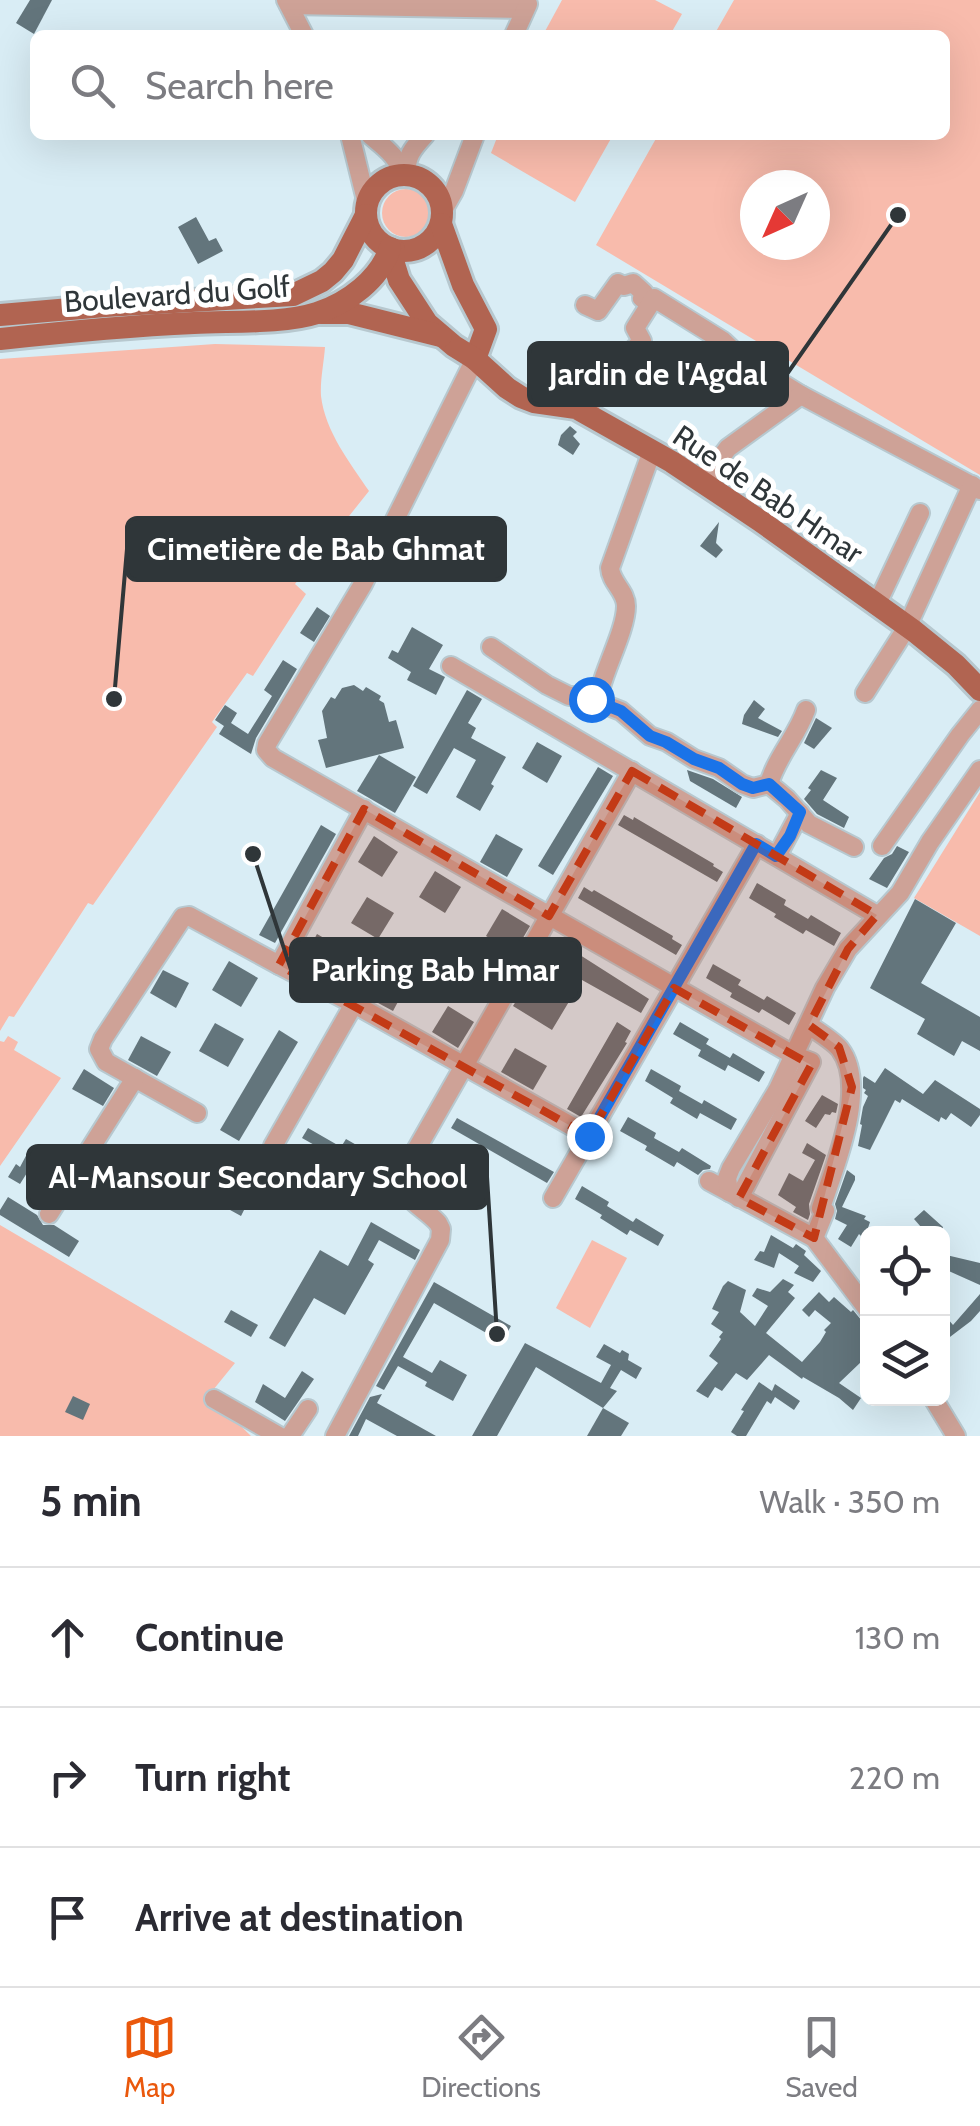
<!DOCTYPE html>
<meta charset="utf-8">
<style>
body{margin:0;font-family:Cabin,sans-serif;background:#f2f2f3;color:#2b2b33}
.controls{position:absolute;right:30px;bottom:30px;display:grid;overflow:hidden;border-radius:15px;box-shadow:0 10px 40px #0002}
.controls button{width:90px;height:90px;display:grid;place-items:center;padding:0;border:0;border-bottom:2px solid #e1e1e2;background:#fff;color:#2b2b33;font:50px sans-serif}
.compass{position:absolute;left:740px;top:170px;width:90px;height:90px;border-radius:50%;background:#fff;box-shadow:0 10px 40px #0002;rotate:225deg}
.stop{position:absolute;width:30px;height:30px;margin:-22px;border:8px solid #1a73e8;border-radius:50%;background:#fff}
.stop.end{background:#1a73e8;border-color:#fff;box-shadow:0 2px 10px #0008}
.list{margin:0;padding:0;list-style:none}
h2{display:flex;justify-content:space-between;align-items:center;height:130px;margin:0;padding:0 40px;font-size:42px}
h2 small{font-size:32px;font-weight:400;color:#7c7c81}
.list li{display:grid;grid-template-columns:65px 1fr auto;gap:30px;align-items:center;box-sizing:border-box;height:140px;padding:0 40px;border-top:2px solid #e1e1e2}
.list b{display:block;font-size:38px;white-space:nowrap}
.list em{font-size:32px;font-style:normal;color:#7c7c81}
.icon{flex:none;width:55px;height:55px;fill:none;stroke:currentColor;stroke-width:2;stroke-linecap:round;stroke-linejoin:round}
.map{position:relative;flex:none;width:980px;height:1436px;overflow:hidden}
.search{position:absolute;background:#fff;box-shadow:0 10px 40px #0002;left:30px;right:30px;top:30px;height:110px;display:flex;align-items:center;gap:25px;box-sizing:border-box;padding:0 35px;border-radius:15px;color:#7c7c81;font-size:38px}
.sheet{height:550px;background:#fff}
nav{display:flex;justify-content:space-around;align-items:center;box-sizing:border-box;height:140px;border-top:2px solid #e1e1e2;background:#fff;font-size:28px;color:#7c7c81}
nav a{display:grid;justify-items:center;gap:5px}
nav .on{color:#ea580c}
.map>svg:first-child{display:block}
</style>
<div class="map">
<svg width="980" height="1436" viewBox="0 0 980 1436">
<rect width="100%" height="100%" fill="#d9edf5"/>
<!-- green -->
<g fill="#f8bbac" fill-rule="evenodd">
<polygon points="562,0 655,0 682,14 670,35 543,35"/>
<path d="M 734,0 L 980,0 L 980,475 L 596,245 L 658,135 L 945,135 L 945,35 L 714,35 ZM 755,185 L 815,185 L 815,245 L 755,245 Z"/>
<polygon points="498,135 613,135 575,202 491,153"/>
<circle cx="406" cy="213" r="24"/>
<path d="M 215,344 L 325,347 C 324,362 320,380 321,396 C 325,431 350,463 369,491 L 295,584 L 306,594 L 253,676 L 247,673 L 212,722 L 217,727 L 93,905 L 88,903 L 14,1017 L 9,1016 L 0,1031 L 0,359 Z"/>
<polygon points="980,792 980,936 914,898"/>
<polygon points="8,1036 18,1042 14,1050 61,1078 0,1166 0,1041 4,1042"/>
<polygon points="0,1225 235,1363 209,1395 251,1436 0,1436"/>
<polygon points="592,1240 627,1258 590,1328 556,1308"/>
</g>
<!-- building -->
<g fill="#63757c">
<polygon points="30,0 52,0 34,34 16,23"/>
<polygon points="196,217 209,241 216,238 223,251 198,264 178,227"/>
<polygon points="570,426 577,432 573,436 580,444 573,455 558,445 561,435"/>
<polygon points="719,522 716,543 723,550 716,558 700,546"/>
<polygon points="317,607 330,616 314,642 300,633"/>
<polygon points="412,627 443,645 429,669 445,677 436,695 407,680 411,672 388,658 392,650 398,653"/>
<polygon points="283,660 297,669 256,738 251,754 219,734 224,726 215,720 225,705 237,713 231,723 248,734 272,696 264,690"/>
<polygon points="354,685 363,691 366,687 381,696 379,700 384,703 389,722 396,720 404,748 326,768 318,740 327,738 322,711 331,697 335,699 342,688"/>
<polygon points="467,690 482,699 468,723 476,728 471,738 506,757 491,784 494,786 480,811 456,797 476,760 454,748 427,794 413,786"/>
<polygon points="754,700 765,709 758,718 782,731 778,737 742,724 744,715"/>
<polygon points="816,718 832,728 814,749 804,743"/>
<polygon points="537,742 562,756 547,783 522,768"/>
<polygon points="379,755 416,777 395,813 357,791"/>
<polygon points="598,767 613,776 553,875 538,866"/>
<polygon points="687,770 713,779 742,797 736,808 690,781"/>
<polygon points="821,770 837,778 823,800 849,817 844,828 817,814 804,799 811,790 808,788"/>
<polygon points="624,815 633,820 634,817 714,864 713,866 723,872 717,882 618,825"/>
<polygon points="321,825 336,834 275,943 259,935"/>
<polygon points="496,834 523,849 507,877 480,862"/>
<polygon points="374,836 398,852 382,877 358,862"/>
<polygon points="897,846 909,852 887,888 869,879 884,858 892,854"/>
<polygon points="435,871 461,887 445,913 419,897"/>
<polygon points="757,883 786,900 784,905 808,919 811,915 841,933 834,946 806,930 803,934 774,917 776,914 749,898"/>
<polygon points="584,887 592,892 594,890 673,936 672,939 682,945 676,955 578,898"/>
<polygon points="367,897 394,913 378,939 351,923"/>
<polygon points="915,899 956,923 921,983 980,1017 980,1051 962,1041 954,1056 917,1034 925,1019 870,988"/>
<polygon points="502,909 530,926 514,953 486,936"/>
<polygon points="317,934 343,949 329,975 303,960"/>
<polygon points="553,946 567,952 569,948 649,999 641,1013 582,980 552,1030 513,1006 535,970 537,972"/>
<polygon points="229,961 258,978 241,1007 212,990"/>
<polygon points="713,964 741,980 738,985 764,1000 767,996 796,1013 789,1025 762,1009 759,1013 730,997 732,993 706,978"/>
<polygon points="163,970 189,983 176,1008 150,993"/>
<polygon points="381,971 407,985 393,1011 367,997"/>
<polygon points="448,1006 474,1022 458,1048 432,1032"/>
<polygon points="617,1022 631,1031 625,1042 627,1043 581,1117 567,1109"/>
<polygon points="680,1022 709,1039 706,1044 730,1058 733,1053 765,1072 759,1082 728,1065 725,1071 698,1056 701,1050 673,1034"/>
<polygon points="215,1023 244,1039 228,1067 199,1051"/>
<polygon points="279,1030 298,1042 239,1141 220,1130"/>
<polygon points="141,1036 171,1052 157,1076 128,1060"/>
<polygon points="515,1048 547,1066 533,1090 501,1072"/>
<polygon points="885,1068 923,1094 935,1080 980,1109 980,1115 971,1127 951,1113 946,1120 941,1117 939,1122 902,1099 900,1103 895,1100 870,1150 858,1146 862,1125 860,1124 863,1107 868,1096 864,1093 866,1090 863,1088 863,1078 864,1076 875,1083"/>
<polygon points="84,1069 114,1088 103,1106 72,1089"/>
<polygon points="651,1069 681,1086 679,1091 702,1104 704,1100 737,1119 731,1130 700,1113 697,1119 670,1103 673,1098 645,1081"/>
<polygon points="822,1095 838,1104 836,1113 832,1112 830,1115 825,1114 816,1128 805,1121"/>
<polygon points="628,1117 656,1133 654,1138 679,1152 682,1148 711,1166 710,1169 703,1170 698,1175 677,1162 674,1167 645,1150 647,1146 620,1131"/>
<polygon points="457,1118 554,1172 547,1183 451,1128"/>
<polygon points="308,1128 341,1147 346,1139 367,1151 357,1167 353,1165 341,1185 321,1174 332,1155 302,1138"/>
<polygon points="807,1143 826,1155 809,1204 810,1214 808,1220 793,1212 796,1207 778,1195 789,1173 803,1181 815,1160 802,1153"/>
<polygon points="28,1152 37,1157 20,1184 8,1177 16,1164 20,1167"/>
<polygon points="224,1164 253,1180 241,1201 247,1204 241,1216 221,1205 230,1188 215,1179"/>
<polygon points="847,1170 855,1176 855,1180 842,1207 866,1216 864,1219 870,1222 866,1234 861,1236 859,1234 851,1247 838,1239 847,1225 835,1219 837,1211 835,1204"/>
<polygon points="582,1186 609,1202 607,1206 633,1222 636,1218 664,1235 658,1246 630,1230 627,1235 600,1218 602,1215 575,1199"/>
<polygon points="8,1197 37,1215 43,1225 54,1225 79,1241 69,1257 0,1215 0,1210"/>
<polygon points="924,1210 943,1227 941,1234 917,1234 921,1227 914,1219"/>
<polygon points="371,1222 420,1250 415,1260 379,1240 368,1260 374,1264 345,1315 314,1298 285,1347 269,1338 320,1250 348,1266"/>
<polygon points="771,1235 793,1248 796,1244 806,1251 804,1255 821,1271 813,1282 794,1273 799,1266 779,1253 774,1268 754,1260 760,1251 764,1252"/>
<polygon points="942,1254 980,1263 980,1285 942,1268"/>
<polygon points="783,1279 794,1285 788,1292 795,1298 766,1333 802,1362 820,1342 826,1332 824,1330 831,1323 815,1310 809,1317 802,1310 819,1292 829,1302 834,1297 851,1312 853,1310 862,1321 868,1322 868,1370 861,1362 839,1383 861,1398 853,1410 839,1398 803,1377 802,1379 769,1355 747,1380 736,1373 722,1391 715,1387 708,1398 696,1391 718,1363 709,1356 721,1339 719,1337 723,1332 711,1324 719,1312 712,1309 723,1286 728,1281 746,1290 740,1312 755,1326 768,1306 752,1296 757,1288 770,1292"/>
<polygon points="434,1282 511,1326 502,1342 434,1303 403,1357 432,1373 440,1360 467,1375 453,1401 425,1386 427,1382 398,1366 384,1390 376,1386"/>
<polygon points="980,1294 980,1311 971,1321 942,1343 942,1312 953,1325"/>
<polygon points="231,1310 258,1325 251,1337 224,1322"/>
<polygon points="525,1343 601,1383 611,1365 596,1357 604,1344 620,1353 622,1350 629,1354 628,1360 642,1368 636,1379 621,1370 610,1388 617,1391 603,1408 536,1367 497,1436 472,1436"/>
<polygon points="302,1371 314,1379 285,1421 255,1402 263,1384 285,1398"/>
<polygon points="759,1382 772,1391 775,1384 800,1401 794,1410 775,1397 771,1404 767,1401 746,1436 737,1436 731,1432 744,1411 741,1410"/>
<polygon points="382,1394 377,1403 436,1436 397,1436 366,1419 358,1436 349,1436 370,1397"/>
<polygon points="73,1396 90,1404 83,1420 65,1412"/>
<polygon points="603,1408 629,1423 621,1436 587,1436"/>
</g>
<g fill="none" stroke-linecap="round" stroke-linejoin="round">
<!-- minor casing -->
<g stroke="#b7c8cf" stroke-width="22">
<g id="minor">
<polyline points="286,0 304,35"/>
<polyline points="289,5 525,9"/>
<polyline points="514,35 528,4"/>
<polyline points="350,135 367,204"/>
<path d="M 370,135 C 384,147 399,157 402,175"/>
<path d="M 407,175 C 405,157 413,148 425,135"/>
<polyline points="442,212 454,191 475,135"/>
<polyline points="585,305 598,311 618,283 624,286 633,283 644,293 642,298 650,304"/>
<polyline points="475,359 363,584 267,744 266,750 273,758 795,1056 811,1062 739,1198"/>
<polyline points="585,413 613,370 642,341 635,328 654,298 723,341 741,358 801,395 980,490"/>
<polyline points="701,483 728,448 801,395"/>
<polyline points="876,606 920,513"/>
<polyline points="491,647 547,685 569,696 583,696 621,711 650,736 667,742 694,759 719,768 742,784 753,788 769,784 787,799 809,824 854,847"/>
<polyline points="451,666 877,915"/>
<path d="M 601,687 C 607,664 626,628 626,606 C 626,591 611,583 610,568 L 652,451"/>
<polyline points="865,693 907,627 972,485"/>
<path d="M 769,784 C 776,758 797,736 806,710"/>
<polyline points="364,809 279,965 354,1004 589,1136"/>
<polyline points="882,846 960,735 980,710"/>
<polyline points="777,856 800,813"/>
<path d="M 809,1025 C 817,1031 834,1041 840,1049 C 869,1087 834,1168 821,1208 L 825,1211 L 814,1238"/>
<polyline points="197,1113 106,1062 99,1049 103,1039 183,917 189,916 279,965"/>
<polyline points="273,1146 354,1004"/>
<polyline points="709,1181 814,1238 868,1310"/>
<polyline points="729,1192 727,1178 731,1168 778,1089 825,988 848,949 900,893 930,842 980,770"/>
<polyline points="553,1198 757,844"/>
<polyline points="49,1214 135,1078"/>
<polyline points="933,1398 956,1436"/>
<polyline points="214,1399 279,1436"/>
<polyline points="290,1436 308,1409"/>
<path d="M 335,1436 L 440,1240 L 441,1229 L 438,1223 C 422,1205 399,1200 403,1173 L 632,771"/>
</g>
</g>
<!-- major casing -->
<g stroke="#b7c8cf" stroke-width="28">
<g id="major">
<circle cx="404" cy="213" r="38"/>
<polyline points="441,224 463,285 486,329 475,359"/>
<polyline points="394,250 394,264 399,280 427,323 454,346 475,359 507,388 521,397 534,402 576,408 672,462 759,520 914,631 956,665 980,690"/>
<polyline points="321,313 349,313 441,336"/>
<polyline points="0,315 105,306 293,295 322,281 333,272 343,260 366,215"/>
<path d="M 0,339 C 65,332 129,326 194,323 C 230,321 283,324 317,313 C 348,303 380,279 390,248"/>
</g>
</g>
<!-- minor -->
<use href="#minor" stroke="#cea297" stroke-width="18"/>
<!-- major -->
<use href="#major" stroke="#b16451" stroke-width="22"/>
</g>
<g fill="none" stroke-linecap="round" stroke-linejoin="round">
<!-- route -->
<polyline stroke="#1a73e8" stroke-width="12" points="589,1136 756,844 776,856 790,836 800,812 769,784 753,788 742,784 719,768 694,759 666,742 650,736 621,711 591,699"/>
</g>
<!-- marked area -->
<path fill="#c33a16" fill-opacity="0.2" stroke="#c33a16" stroke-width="8" stroke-dasharray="20 12" stroke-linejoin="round" d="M 632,771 L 877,915 L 848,949 L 809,1025 L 839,1047 L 852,1087 L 814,1238 L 739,1198 L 811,1065 L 674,988 L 589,1136 L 279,965 L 364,809 L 549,916 Z"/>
<g text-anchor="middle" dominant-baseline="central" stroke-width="10" stroke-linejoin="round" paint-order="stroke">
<!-- street labels -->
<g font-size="30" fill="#2f3639" stroke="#fff">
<text transform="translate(177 294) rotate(-4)">Boulevard du Golf</text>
<text transform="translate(768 494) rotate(34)">Rue de Bab Hmar</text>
</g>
</g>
<!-- callouts -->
<path fill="none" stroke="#2f3639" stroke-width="4" d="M898 215L787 374M114 699L127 549M253 854L291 970M497 1334L487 1177"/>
<g fill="#2f3639" stroke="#fff" stroke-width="4">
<circle cx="898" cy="215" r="10"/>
<circle cx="114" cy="699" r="10"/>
<circle cx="253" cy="854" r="10"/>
<circle cx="497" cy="1334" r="10"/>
</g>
<g fill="#2f3639" stroke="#2f3639" stroke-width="4">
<rect x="529" y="343" width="258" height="62" rx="10"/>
<rect x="127" y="518" width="378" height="62" rx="10"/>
<rect x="291" y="939" width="289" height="62" rx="10"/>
<rect x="28" y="1146" width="459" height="62" rx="10"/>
</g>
<g font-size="32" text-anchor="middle" font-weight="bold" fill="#fff">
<text x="658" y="385">Jardin de l'Agdal</text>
<text x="316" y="560">Cimetière de Bab Ghmat</text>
<text x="435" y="981">Parking Bab Hmar</text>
<text x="258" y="1188">Al-Mansour Secondary School</text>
</g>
</svg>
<div class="controls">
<button><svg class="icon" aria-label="locate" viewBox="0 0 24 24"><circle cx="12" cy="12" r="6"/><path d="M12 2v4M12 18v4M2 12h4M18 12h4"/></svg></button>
<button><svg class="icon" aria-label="layers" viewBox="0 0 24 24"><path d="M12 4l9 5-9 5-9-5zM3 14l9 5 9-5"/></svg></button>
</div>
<svg class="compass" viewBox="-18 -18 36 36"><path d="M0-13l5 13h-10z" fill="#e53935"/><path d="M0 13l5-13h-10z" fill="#7c7c81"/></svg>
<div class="stop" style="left:591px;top:699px"></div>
<div class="stop end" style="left:589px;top:1136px"></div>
<div class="search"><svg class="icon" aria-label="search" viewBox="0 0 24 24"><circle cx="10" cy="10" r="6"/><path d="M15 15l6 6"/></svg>Search here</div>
</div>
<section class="sheet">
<h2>5 min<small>Walk · 350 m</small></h2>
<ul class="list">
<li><svg class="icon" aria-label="ahead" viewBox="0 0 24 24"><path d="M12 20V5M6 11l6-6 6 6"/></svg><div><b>Continue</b></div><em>130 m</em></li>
<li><svg class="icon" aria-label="right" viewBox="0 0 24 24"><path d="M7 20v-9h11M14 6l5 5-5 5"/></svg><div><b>Turn right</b></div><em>220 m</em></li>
<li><svg class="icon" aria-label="arrive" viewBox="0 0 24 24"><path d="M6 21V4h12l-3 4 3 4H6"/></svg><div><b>Arrive at destination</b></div></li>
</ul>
</section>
<nav>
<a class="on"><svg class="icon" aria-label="map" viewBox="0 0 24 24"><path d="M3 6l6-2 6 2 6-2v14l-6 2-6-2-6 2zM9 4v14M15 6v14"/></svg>Map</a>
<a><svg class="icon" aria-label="directions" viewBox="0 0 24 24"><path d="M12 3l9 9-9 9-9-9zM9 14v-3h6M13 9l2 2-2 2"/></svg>Directions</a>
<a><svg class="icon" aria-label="saved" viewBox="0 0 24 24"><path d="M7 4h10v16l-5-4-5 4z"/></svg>Saved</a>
</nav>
